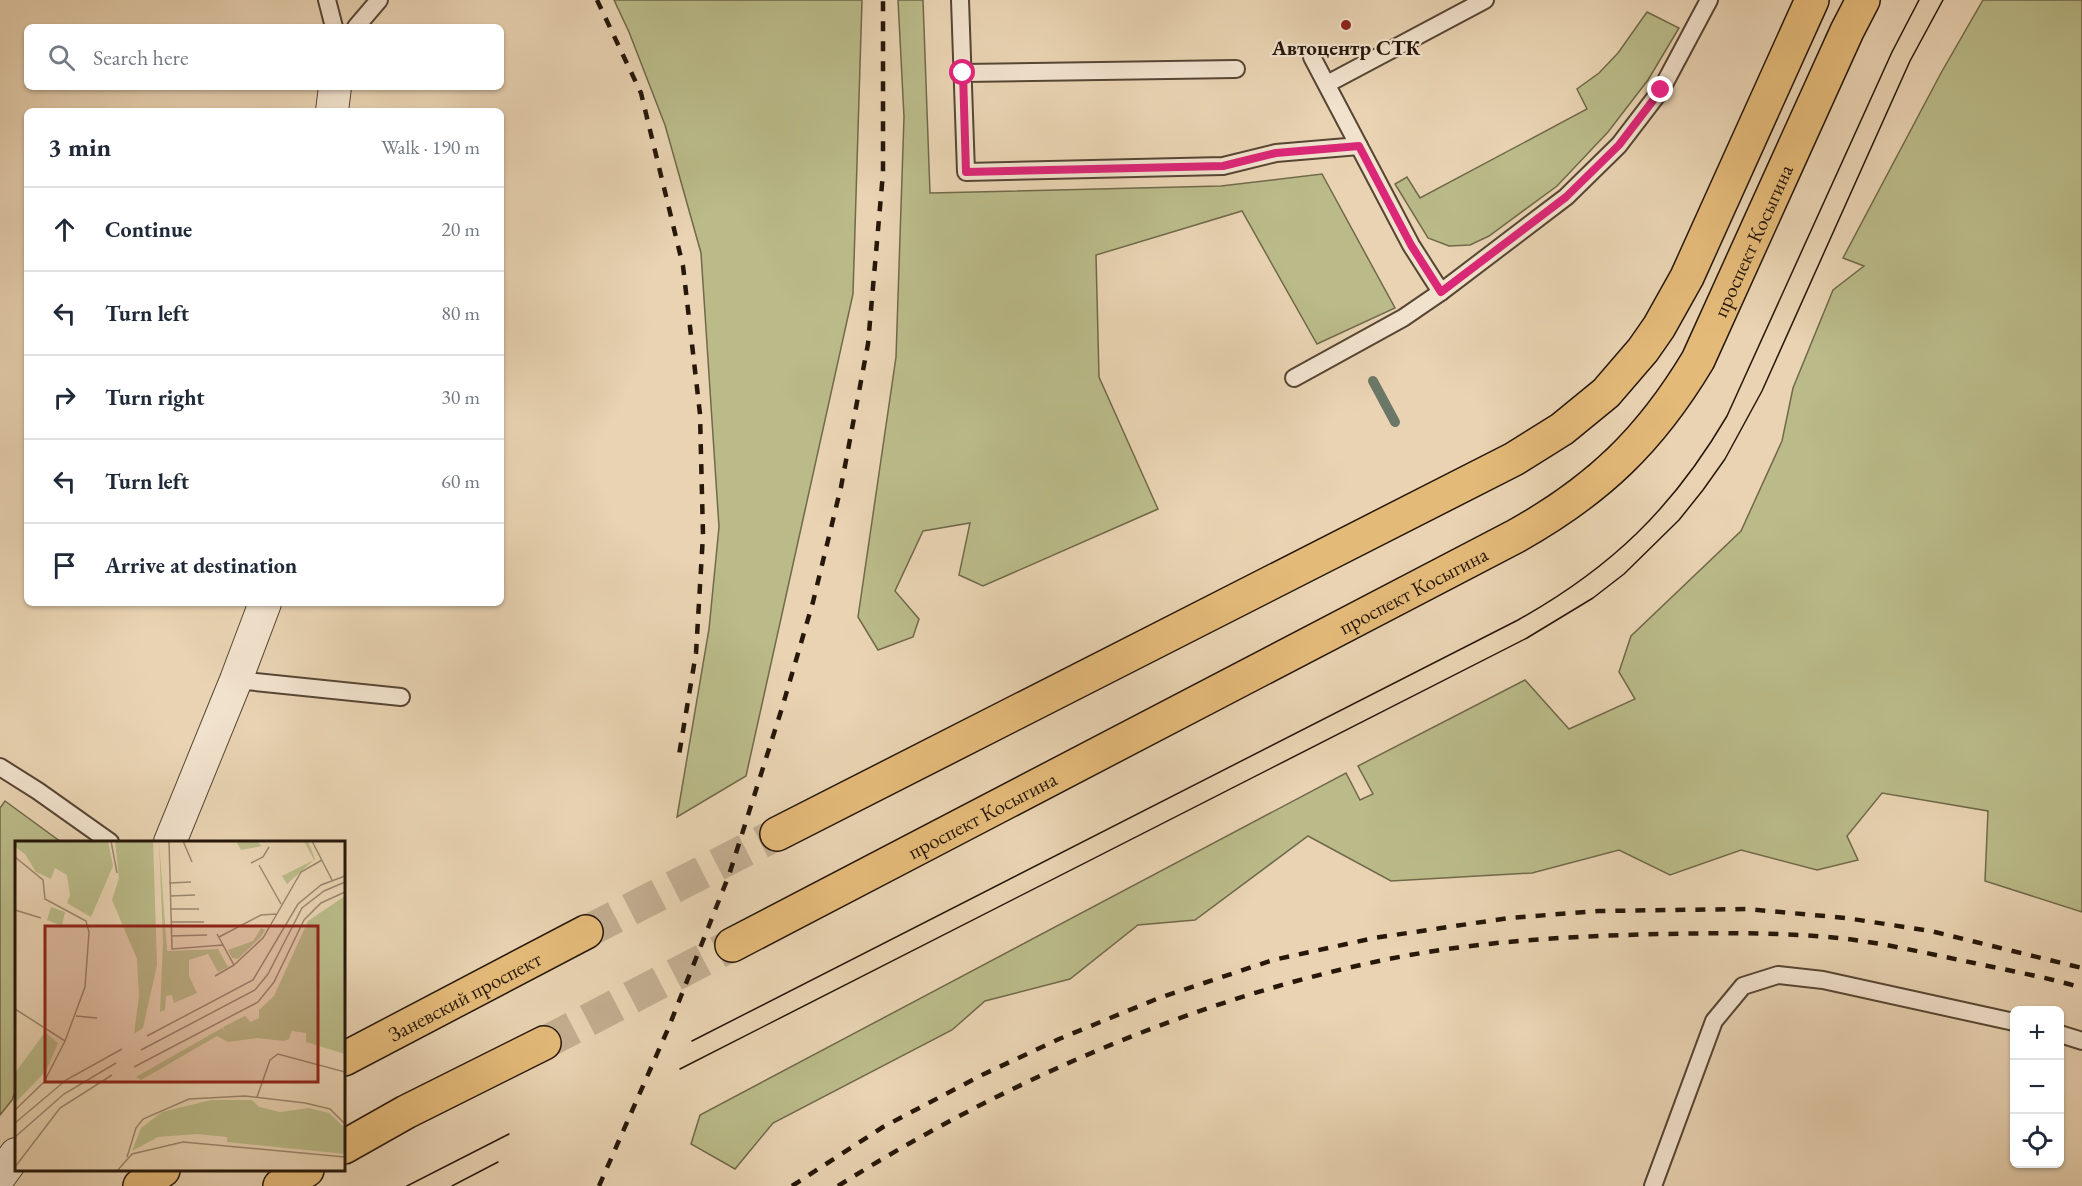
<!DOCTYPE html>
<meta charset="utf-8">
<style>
body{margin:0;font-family:"EB Garamond",serif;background:#f2f2f3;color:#1f2937}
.controls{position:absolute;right:18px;bottom:18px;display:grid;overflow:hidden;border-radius:9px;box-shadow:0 2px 4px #0004}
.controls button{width:54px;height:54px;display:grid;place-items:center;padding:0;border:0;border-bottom:2px solid #e0e1e3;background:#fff;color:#1f2937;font:30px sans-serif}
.stop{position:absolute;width:18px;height:18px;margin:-14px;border:4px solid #db2777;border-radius:50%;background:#fff}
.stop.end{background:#db2777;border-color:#fff;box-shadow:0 2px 6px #0008}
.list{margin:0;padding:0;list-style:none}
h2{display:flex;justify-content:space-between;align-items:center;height:78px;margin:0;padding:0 24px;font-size:26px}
h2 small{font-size:20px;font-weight:400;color:#747a83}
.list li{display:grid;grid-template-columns:39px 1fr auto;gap:18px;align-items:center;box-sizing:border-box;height:84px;padding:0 24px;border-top:2px solid #e0e1e3}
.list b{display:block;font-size:22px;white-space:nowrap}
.list em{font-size:20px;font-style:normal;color:#747a83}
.icon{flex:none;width:33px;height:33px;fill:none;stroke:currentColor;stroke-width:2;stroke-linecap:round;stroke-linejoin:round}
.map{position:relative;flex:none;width:2082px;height:1186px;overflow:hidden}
.search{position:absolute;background:#fff;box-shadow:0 2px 4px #0004;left:24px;top:24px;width:480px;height:66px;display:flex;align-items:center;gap:15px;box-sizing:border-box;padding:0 21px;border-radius:9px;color:#747a83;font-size:22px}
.panel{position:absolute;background:#fff;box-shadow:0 2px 4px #0004;left:24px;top:108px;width:480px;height:498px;border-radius:9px}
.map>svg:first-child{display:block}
</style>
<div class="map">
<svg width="2082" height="1186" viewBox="0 0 2082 1186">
<rect width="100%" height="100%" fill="#e9d3b2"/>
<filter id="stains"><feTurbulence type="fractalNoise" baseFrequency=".00333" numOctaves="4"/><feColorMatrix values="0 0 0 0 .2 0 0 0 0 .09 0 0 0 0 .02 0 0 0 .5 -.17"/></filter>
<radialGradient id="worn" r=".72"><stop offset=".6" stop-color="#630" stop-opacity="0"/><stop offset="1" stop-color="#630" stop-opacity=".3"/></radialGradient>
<!-- green -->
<g fill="#babb89" stroke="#70694a" stroke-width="1.5">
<polygon points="614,0 862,0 853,294 746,776 677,817 709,629 719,527 701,253 665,125 629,32"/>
<polygon points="898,0 923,0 930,193 1221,186 1322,174 1395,308 1317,344 1242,211 1096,255 1099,377 1158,509 983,586 959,575 970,523 923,531 895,591 919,619 913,637 878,650 858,617 896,357 904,117"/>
<polygon points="1983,0 2082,0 2082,912 1985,881 1988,811 1882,793 1847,836 1858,860 1817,870 1741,850 1670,875 1619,850 1532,873 1391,881 1308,836 1195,920 1138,925 1070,979 985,1001 952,1030 773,1123 735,1169 691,1144 700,1115 1346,773 1360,800 1373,794 1358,766 1525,680 1569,729 1635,699 1619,672 1631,636 1741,531 1782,441 1793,388 1833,290 1864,266 1843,258 1941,73"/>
<polygon points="1647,12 1679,28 1648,80 1608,132 1557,186 1489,236 1470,245 1449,246 1428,238 1395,184 1407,177 1420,198 1587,109 1577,89 1599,73 1618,53"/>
<polygon points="5,801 61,842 16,842 16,1090 12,1100 0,1115 0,808"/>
</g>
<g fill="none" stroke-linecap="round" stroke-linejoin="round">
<!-- stream -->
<polyline stroke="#6b7868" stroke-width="10" points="1373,381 1395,422"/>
<!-- primary-tunnel -->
<g stroke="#c2ad90" stroke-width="33" stroke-dasharray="33 16" stroke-linecap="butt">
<polyline points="586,932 777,834"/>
<polyline points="544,1043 732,945"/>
</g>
<!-- service casing -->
<g stroke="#574634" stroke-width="20">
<g id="service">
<polyline points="327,0 334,27"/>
<polyline points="960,0 966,172 1223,166 1276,153 1359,146"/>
<polyline points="356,27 379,0"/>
<polyline points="1312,57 1411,245 1441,292 1566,197 1619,145 1661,90 1709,0"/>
<polyline points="963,73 1236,69"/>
<polyline points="1327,84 1485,0"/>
<polyline points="1294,378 1403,318 1441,292"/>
<polyline points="236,680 401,697"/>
<polyline points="0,767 38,791 110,842"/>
<polyline points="2060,1034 2082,1041"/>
<polyline points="1653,1186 1714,1021 1743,986 1778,975 1823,980 2014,1022"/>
</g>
</g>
<!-- minor casing -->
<g stroke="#574634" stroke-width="34">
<g id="minor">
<polyline points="332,111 335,87"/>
<polyline points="170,842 236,680 265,603"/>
<polyline points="0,1176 16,1154"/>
</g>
</g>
<!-- primary casing -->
<g stroke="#26170a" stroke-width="36">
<g id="primary">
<polyline points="777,834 1514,459 1562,429 1606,393 1643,350 1659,327 1687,277 1812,0"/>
<path id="s1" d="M 732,945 L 1516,536 C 1598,490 1650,440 1698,360 L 1847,31 L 1863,0"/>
<path id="s2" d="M 344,1059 L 586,932"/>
<polyline points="344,1147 406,1112 544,1043"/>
<polyline points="140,1186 163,1170"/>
<polyline points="280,1186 307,1170"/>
</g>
</g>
<!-- service -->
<use href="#service" stroke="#f1e2cd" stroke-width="16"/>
<!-- minor -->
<use href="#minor" stroke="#f1e2cd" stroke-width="32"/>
<!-- primary -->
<use href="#primary" stroke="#e4ba79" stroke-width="33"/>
<!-- tram -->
<g stroke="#26170a" stroke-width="1.5">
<path d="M 692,1041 L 1518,620 C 1611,568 1673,508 1727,416 L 1892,52 L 1919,0"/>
<polyline points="680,1069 1527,638 1593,598 1624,574 1679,520 1703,490 1725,459 1762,391 1910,61 1943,0"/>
<polyline points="407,1186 509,1134"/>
<polyline points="452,1186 498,1162"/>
</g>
<!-- rail -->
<g stroke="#26170a" stroke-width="4.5" stroke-dasharray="10 10" stroke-linecap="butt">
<polyline points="597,0 641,93 683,266 700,414 703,535 696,653 678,761"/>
<polyline points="599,1186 668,1029 729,875 782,708 813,602 841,487 868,344 883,173 883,0"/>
<polyline points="792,1186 883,1127 982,1075 1059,1039 1159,998 1273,960 1374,938 1509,918 1598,911 1747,909 1846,918 1931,931 2082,968"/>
<path d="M 838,1186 C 1002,1083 1193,999 1384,960 C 1476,941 1570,936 1663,934 C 1722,933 1780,932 1839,938 C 1884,943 1930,954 1974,963 C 2010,971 2047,977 2082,988"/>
</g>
</g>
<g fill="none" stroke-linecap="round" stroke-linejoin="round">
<!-- route -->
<polyline stroke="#db2777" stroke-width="8" points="963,73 966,172 1223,166 1276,153 1359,146 1411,245 1441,292 1566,197 1619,145 1661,90"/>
</g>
<!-- markers -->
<circle fill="#8f2418" stroke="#f1e2cd" stroke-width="2" cx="1346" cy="25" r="6"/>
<g text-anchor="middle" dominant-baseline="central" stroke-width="4.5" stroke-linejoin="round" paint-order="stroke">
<!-- poi labels -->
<g font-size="21" font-weight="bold" fill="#26170a" stroke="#f1e2cd">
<text x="1346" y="47">Автоцентр СТК</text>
</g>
<!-- street labels -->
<g font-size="21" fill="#26170a" stroke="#f1e2cd">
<text stroke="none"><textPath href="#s1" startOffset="1272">проспект Косыгина</textPath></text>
<text stroke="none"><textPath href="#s1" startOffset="768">проспект Косыгина</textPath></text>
<text stroke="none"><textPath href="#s1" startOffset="282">проспект Косыгина</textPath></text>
<text stroke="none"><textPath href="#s2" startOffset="136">Заневский проспект</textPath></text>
</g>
</g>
<!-- overview -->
<g transform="translate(15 841)">
<rect width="330" height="330" fill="#e9d3b2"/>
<path d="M 0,0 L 93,0 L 98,25 L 76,76 L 52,62 L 55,54 L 52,34 L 40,27 L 36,38 L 21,31 L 10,13 L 0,6 ZM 100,0 L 138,0 L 142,124 L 128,187 L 119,193 L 124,155 L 122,118 L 97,59 L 104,37 ZM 144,0 L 152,110 L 203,108 L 213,126 L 203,131 L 193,113 L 174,119 L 174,135 L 182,152 L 159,162 L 157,154 L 151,155 L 150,169 L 145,171 L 148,101 ZM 221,0 L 241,0 L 247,5 L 226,9 ZM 289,0 L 293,0 L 300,18 L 272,43 L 267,35 L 299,19 ZM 330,55 L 330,213 L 291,201 L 291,192 L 277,190 L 274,198 L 269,200 L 242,197 L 213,201 L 202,195 L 126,239 L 121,236 L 207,187 L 210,190 L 208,186 L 230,175 L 236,181 L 244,177 L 244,169 L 259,155 L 293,80 ZM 36,66 L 50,71 L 47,85 L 32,79 ZM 246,87 L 250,89 L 246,96 L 223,118 L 217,117 L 213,109 L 238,100 ZM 30,191 L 43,202 L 31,230 L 0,262 L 0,232 ZM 196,259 L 237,259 L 244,266 L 265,271 L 294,267 L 314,272 L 330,287 L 330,313 L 212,301 L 212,296 L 182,293 L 143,296 L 117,310 L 126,287 L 147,271 Z" fill="#babb89"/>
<path fill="none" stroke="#9b886f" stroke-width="1.5" d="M 96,0 L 102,32M 154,0 L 157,108 L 208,104M 168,0 L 177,21M 297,0 L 317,39M 0,16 L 28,39 L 30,58 L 71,80 L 74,91 L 70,146 L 50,200 L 29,241 L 0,269M 236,22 L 248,16 L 254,6M 244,24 L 266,63M 154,42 L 176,41M 155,55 L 180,54M 155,68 L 184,68M 0,69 L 26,77M 156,81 L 189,81M 202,93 L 219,124 L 248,97 L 286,31 L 307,19M 156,95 L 192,94M 204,96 L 246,74 L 261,73M 200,135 L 219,124M 0,168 L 50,200M 61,175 L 82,177M 132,195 L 238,139 L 283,63 L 306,44 L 330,35M 126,209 L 240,149 L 253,133 L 287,67 L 309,50 L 330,41M 119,226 L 243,161 L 259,141 L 289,79 L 306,62 L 330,51M 242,256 L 255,219 L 263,213 L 330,231M 0,282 L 51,239 L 107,208M 0,296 L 49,253 L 101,222M 112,316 L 121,287 L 128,278 L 174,258 L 230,255 L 290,262 L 315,268 L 330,283M 0,326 L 45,267 L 97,234M 102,330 L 117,313 L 168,301 L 330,316"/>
<path fill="#8f2418" fill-opacity="0.15" stroke="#8f2418" stroke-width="3" d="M 30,85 L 303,85 L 303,241 L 30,241 Z"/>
<rect width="330" height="330" fill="none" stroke="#26170a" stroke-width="3"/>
</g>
<rect width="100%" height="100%" filter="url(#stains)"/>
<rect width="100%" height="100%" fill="url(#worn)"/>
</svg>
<div class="controls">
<button>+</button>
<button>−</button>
<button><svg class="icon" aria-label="locate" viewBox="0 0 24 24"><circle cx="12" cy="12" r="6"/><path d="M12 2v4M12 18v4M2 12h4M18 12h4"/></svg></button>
</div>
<div class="stop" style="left:963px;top:73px"></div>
<div class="stop end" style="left:1661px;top:90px"></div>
<div class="search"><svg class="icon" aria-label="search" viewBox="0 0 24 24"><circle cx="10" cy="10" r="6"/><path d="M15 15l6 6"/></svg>Search here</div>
<section class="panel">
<h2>3 min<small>Walk · 190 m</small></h2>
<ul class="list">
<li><svg class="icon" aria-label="ahead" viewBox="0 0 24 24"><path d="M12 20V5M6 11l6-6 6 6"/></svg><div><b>Continue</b></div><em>20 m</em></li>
<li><svg class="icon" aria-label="left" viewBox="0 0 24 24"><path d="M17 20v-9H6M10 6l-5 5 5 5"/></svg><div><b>Turn left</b></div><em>80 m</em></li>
<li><svg class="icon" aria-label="right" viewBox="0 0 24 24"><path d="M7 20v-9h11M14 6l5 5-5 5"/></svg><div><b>Turn right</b></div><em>30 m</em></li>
<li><svg class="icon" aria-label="left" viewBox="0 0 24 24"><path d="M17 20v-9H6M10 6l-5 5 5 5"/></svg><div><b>Turn left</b></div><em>60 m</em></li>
<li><svg class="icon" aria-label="arrive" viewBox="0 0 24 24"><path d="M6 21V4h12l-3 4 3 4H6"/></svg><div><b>Arrive at destination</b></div></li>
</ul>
</section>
</div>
